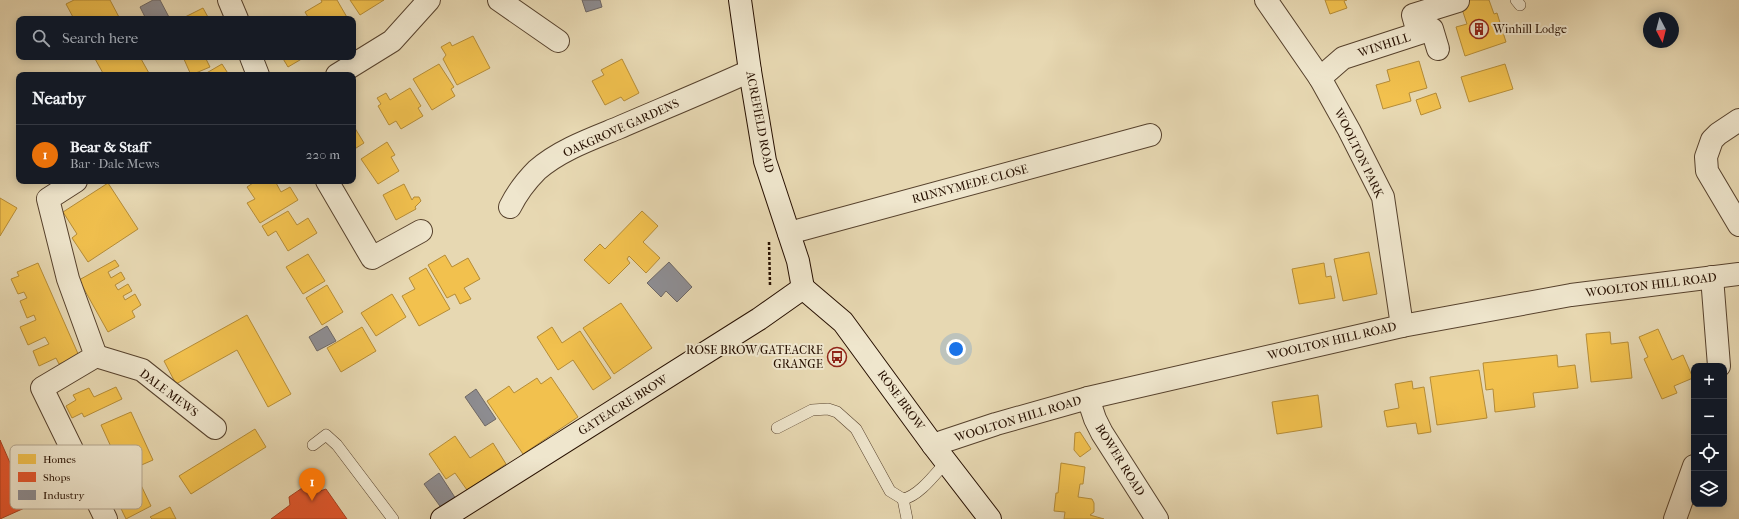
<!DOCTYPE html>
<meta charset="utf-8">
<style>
body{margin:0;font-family:"IM FELL French Canon",serif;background:#20242c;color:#f1f3f6}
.controls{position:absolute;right:12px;bottom:12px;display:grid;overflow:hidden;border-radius:8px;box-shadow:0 2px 10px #0003}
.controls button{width:36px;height:36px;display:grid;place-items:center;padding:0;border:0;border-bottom:1px solid #363941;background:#171b24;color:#f1f3f6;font:20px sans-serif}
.compass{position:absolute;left:1643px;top:12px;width:36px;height:36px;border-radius:50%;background:#171b24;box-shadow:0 2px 10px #0003;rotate:173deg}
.you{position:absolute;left:956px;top:349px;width:14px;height:14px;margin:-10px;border:3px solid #fff;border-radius:50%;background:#1a73e8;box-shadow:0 0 0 6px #1a73e833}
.badge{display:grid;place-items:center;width:26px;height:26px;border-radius:50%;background:#0f766e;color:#fff;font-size:13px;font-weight:700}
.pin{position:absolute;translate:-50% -33px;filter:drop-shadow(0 1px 2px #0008)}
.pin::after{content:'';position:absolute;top:21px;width:14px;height:12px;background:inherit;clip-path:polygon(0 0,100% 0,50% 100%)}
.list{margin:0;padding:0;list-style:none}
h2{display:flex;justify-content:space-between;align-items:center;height:52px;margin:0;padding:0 16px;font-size:17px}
h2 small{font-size:13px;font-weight:400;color:#9ea1a6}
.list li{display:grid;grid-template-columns:26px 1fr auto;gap:12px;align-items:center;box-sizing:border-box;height:60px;padding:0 16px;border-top:1px solid #363941}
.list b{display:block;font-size:15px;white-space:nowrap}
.list p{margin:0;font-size:13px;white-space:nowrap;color:#9ea1a6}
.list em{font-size:13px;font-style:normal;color:#9ea1a6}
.icon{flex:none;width:22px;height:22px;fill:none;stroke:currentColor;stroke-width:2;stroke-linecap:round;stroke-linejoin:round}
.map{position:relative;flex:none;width:1739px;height:519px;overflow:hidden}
.search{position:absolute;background:#171b24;box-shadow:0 2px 10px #0003;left:16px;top:16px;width:340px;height:44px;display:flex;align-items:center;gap:10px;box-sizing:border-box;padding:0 14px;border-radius:8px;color:#9ea1a6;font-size:15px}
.panel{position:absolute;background:#171b24;box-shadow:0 2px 10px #0003;left:16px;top:72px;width:340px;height:112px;border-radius:8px}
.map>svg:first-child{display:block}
</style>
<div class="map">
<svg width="1739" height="519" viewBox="0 0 1739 519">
<rect width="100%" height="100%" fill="#e7d8b2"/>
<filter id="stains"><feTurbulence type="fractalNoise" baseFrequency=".005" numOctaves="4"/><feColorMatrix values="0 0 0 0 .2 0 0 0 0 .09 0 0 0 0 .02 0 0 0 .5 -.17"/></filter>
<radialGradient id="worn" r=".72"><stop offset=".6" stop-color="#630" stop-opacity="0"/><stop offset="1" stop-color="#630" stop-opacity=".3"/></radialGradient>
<!-- homes -->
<g fill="#f2c14e" stroke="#b58c37">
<polygon points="74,0 110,0 120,19 74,19 66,4"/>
<polygon points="321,0 337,0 348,19 309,19 305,12 322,2"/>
<polygon points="350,0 384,0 360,15"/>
<polygon points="1325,0 1347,0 1344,1 1347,8 1330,14"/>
<polygon points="1459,0 1489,0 1494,14 1497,13 1506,42 1465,56 1456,27 1467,24"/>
<polygon points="203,8 209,19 181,19"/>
<polygon points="473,36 490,68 457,85 443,59 446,55 441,47 450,42 452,46"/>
<polygon points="94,57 140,57 150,75 104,75"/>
<polygon points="183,57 205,57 210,67 191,75"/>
<polygon points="282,57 305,57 288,67"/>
<polygon points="622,59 639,93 624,101 621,97 605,105 592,81 604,75 601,70"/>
<polygon points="1419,61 1427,88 1409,93 1411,101 1383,109 1376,85 1390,81 1387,70"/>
<polygon points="222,64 229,75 203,75"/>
<polygon points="439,64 454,87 451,89 455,96 432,110 413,79"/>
<polygon points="1505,64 1513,89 1469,102 1461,77"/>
<polygon points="410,88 421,106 418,108 423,116 401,129 396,121 389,125 378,106 381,104 377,98 386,93 390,100"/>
<polygon points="1436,93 1441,108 1421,115 1416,100"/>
<polygon points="353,125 364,143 353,150"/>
<polygon points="387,142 395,155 391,157 399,171 378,184 361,159"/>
<polygon points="256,181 275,181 281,192 290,187 298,200 260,223 247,203 255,199 247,187"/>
<polygon points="108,183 138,229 88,262 72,238 77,234 63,212"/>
<polygon points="404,184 412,200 414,197 419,197 421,201 415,207 416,209 396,220 383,195"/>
<polygon points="0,198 17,208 0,236"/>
<polygon points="288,211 297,225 308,218 317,233 288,251 276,231 268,236 262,226"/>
<polygon points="642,211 658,226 643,242 660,258 646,273 629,256 627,259 630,263 609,284 584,260 600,244 605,249"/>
<polygon points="1369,252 1377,294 1343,301 1334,259"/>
<polygon points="308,254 325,281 303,294 286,267"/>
<polygon points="445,255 452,267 468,258 480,279 464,288 471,299 460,304 455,294 447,298 428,265"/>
<polygon points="115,260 119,266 108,272 111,278 121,272 125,279 115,285 118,290 128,284 132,291 123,296 125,300 135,294 141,305 132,311 135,317 108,332 79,280"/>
<polygon points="38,263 79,356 59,364 56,358 39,366 33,351 49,344 45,337 28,345 20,327 36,320 34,315 27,318 20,301 27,298 24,292 18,294 11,279 19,276 17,272"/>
<polygon points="1324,263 1326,277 1331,276 1335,298 1299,304 1292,269"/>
<polygon points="426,268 450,309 419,326 402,296 415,289 409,278"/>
<polygon points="327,285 343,312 322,325 306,298"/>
<polygon points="392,294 406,317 376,336 361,313"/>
<polygon points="621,303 652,348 614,374 583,328"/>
<polygon points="247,315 291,394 268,407 237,350 176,384 164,361"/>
<polygon points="362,327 376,351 341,372 327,348"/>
<polygon points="552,327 562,343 580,331 611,378 593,390 573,360 558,370 537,337"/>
<polygon points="1658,329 1672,360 1683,355 1693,378 1674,386 1677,393 1662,399 1644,359 1648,357 1639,337"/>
<polygon points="1610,332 1611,344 1628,342 1632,378 1591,382 1586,334"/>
<polygon points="1557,355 1558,367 1575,365 1578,388 1533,393 1535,407 1495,412 1493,389 1486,390 1483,363"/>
<polygon points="1479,370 1487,418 1437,425 1430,377"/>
<polygon points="551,377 578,417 523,454 487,401 509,386 514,393 537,378 541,384"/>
<polygon points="1412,381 1413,389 1424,387 1431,432 1418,434 1416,423 1387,427 1384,411 1399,408 1395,384"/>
<polygon points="116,387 122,399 84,417 82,413 72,418 66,406 76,400 73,395 89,388 94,397"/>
<polygon points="1318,395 1322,427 1277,434 1272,402"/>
<polygon points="131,412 153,460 123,473 101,425"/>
<polygon points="255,429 266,447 191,494 179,476"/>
<polygon points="1080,432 1091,449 1080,457 1074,450 1075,433"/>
<polygon points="455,436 470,458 493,443 506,464 467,490 455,473 446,479 429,454"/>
<polygon points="1061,463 1085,467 1083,484 1080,484 1078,497 1092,499 1094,503 1094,512 1090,515 1104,519 1064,519 1065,512 1054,511 1056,493 1058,493"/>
<polygon points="139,481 151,506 126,519 114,494"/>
<polygon points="170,507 176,519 152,519 150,517"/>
</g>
<!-- shops -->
<g fill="#e4572e" stroke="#ab4220">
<polygon points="0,440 29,506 0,519"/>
<polygon points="308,484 314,493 326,489 347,519 271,519 290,505 289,497"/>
</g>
<!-- industry -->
<g fill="#8d8d92" stroke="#6e6866">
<polygon points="153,0 160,0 170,19 146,19 140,7"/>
<polygon points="582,0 600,0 602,7 586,12"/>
<polygon points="669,262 692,287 677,302 666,291 661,297 647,283"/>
<polygon points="327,326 336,341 317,351 309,337"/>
<polygon points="476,389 496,419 485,426 465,397"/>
<polygon points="439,473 456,499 442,509 424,484"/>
</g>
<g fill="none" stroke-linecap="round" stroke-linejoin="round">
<!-- lane casing -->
<g stroke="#57422d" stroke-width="12">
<g id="lane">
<polyline points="1516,0 1520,5"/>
<path d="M 777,428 L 812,410 L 828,409 L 837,412 L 856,429 L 890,491 L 903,499 C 919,496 935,474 946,462"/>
<polyline points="313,445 326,435 337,445 393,519"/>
<polyline points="903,499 907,519"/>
</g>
</g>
<!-- street casing -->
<g stroke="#57422d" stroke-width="24">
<g id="street">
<polyline points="229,0 237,19"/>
<polyline points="499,0 558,41"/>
<polyline points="1266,0 1320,78 1349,130 1383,197 1402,326"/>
<polyline points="1418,33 1413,15 1458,1"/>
<polyline points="251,57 258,75"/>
<polyline points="337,75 392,41 429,0"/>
<polyline points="1320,78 1343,58 1432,29 1438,49"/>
<polyline points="1739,120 1718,134 1712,140 1706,157 1707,171 1739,225"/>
<polyline points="76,181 48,199 68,279 96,356 42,388 106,519"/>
<polyline points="327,181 372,258 421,231"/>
<path d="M 510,207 C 517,193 526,181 537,170 C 560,150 591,139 618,128 C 662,109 706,91 750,71"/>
<polyline points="789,233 1150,135"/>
<polyline points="1712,277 1719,366"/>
<polyline points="96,356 142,370 215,428"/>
<polyline points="1088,398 1095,419 1102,433 1157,519"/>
<polyline points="933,445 996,424 1088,398 1402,326 1571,295 1739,274"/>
<polyline points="1675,519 1694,466"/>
</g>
</g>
<!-- secondary casing -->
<g stroke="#271001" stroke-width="24">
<g id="secondary">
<polyline points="740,0 750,71 765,161 798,261 803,288"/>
<polyline points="803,288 843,322 933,445 990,519"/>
<polyline points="442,519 759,319 803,288"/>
</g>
</g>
<!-- path -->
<polyline stroke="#271001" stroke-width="2.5" stroke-dasharray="3 2" stroke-linecap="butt" points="769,242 770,285"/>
<!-- lane -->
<use href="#lane" stroke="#efe6cd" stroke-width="11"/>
<!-- street -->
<use href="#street" stroke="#efe6cd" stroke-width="22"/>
<!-- secondary -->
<use href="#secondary" stroke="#efe6cd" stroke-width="22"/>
</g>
<!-- icons -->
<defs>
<g id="building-ring" transform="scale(1)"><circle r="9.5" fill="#efe6cd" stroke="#8f2418" stroke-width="1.5"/><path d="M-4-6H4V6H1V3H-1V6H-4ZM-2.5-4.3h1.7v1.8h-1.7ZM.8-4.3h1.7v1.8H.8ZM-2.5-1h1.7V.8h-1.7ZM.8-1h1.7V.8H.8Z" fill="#8f2418"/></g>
<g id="bus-ring" transform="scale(1)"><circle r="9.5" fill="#efe6cd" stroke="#8f2418" stroke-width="1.5"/><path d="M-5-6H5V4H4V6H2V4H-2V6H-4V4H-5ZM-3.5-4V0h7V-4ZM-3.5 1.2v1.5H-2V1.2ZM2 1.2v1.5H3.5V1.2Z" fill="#8f2418"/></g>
</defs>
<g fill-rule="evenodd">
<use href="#building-ring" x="1479" y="29"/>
<use href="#bus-ring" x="837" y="357"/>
</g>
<g text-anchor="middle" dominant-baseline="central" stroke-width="4" stroke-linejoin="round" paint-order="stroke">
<!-- poi labels -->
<g font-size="12" fill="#271001" stroke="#efe6cd" text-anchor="start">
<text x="1493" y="29">Winhill Lodge</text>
<text x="823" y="350" text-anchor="end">ROSE BROW/GATEACRE<tspan x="823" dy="14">GRANGE</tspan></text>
</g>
<!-- street labels -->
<g font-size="12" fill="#271001" stroke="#efe6cd">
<text transform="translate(1384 45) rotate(-18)">WINHILL</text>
<text transform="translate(760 122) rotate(79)">ACREFIELD ROAD</text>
<text transform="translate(621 128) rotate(-24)">OAKGROVE GARDENS</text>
<text transform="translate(1359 153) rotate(64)">WOOLTON PARK</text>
<text transform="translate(970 184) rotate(-15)">RUNNYMEDE CLOSE</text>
<text transform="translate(1651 285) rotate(-7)">WOOLTON HILL ROAD</text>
<text transform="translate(1332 341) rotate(-13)">WOOLTON HILL ROAD</text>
<text transform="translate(169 393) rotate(37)">DALE MEWS</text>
<text transform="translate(901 400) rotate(54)">ROSE BROW</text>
<text transform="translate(623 405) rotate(-32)">GATEACRE BROW</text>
<text transform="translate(1018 419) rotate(-17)">WOOLTON HILL ROAD</text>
<text transform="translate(1120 460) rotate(58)">BOWER ROAD</text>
</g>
</g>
<!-- legend -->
<rect x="10" y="445" width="132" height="64" rx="6" fill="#efe6cd" stroke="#b3a690" stroke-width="1"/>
<rect x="18" y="454" width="18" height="10" fill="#f2c14e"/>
<rect x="18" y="472" width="18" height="10" fill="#e4572e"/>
<rect x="18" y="490" width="18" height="10" fill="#8d8d92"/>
<g font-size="11" fill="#271001">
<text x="43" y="463">Homes</text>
<text x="43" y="481">Shops</text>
<text x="43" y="499">Industry</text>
</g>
<rect width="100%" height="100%" filter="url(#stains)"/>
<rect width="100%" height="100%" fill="url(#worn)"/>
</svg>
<div class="controls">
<button>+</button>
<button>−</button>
<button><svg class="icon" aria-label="locate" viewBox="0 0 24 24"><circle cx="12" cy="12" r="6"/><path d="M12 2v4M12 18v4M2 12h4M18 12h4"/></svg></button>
<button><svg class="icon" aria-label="layers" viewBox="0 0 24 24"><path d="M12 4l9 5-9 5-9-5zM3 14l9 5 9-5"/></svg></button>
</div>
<svg class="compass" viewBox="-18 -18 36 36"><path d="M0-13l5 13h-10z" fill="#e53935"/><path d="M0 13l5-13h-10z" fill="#9ea1a6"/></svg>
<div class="you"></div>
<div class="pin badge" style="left:312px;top:501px;background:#e8710a">1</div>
<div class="search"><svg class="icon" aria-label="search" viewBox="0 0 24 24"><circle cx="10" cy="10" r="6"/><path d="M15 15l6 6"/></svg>Search here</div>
<section class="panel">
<h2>Nearby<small></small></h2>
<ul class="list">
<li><span class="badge" style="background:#e8710a">1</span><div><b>Bear &amp; Staff</b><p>Bar · Dale Mews</p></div><em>220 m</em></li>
</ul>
</section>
</div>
